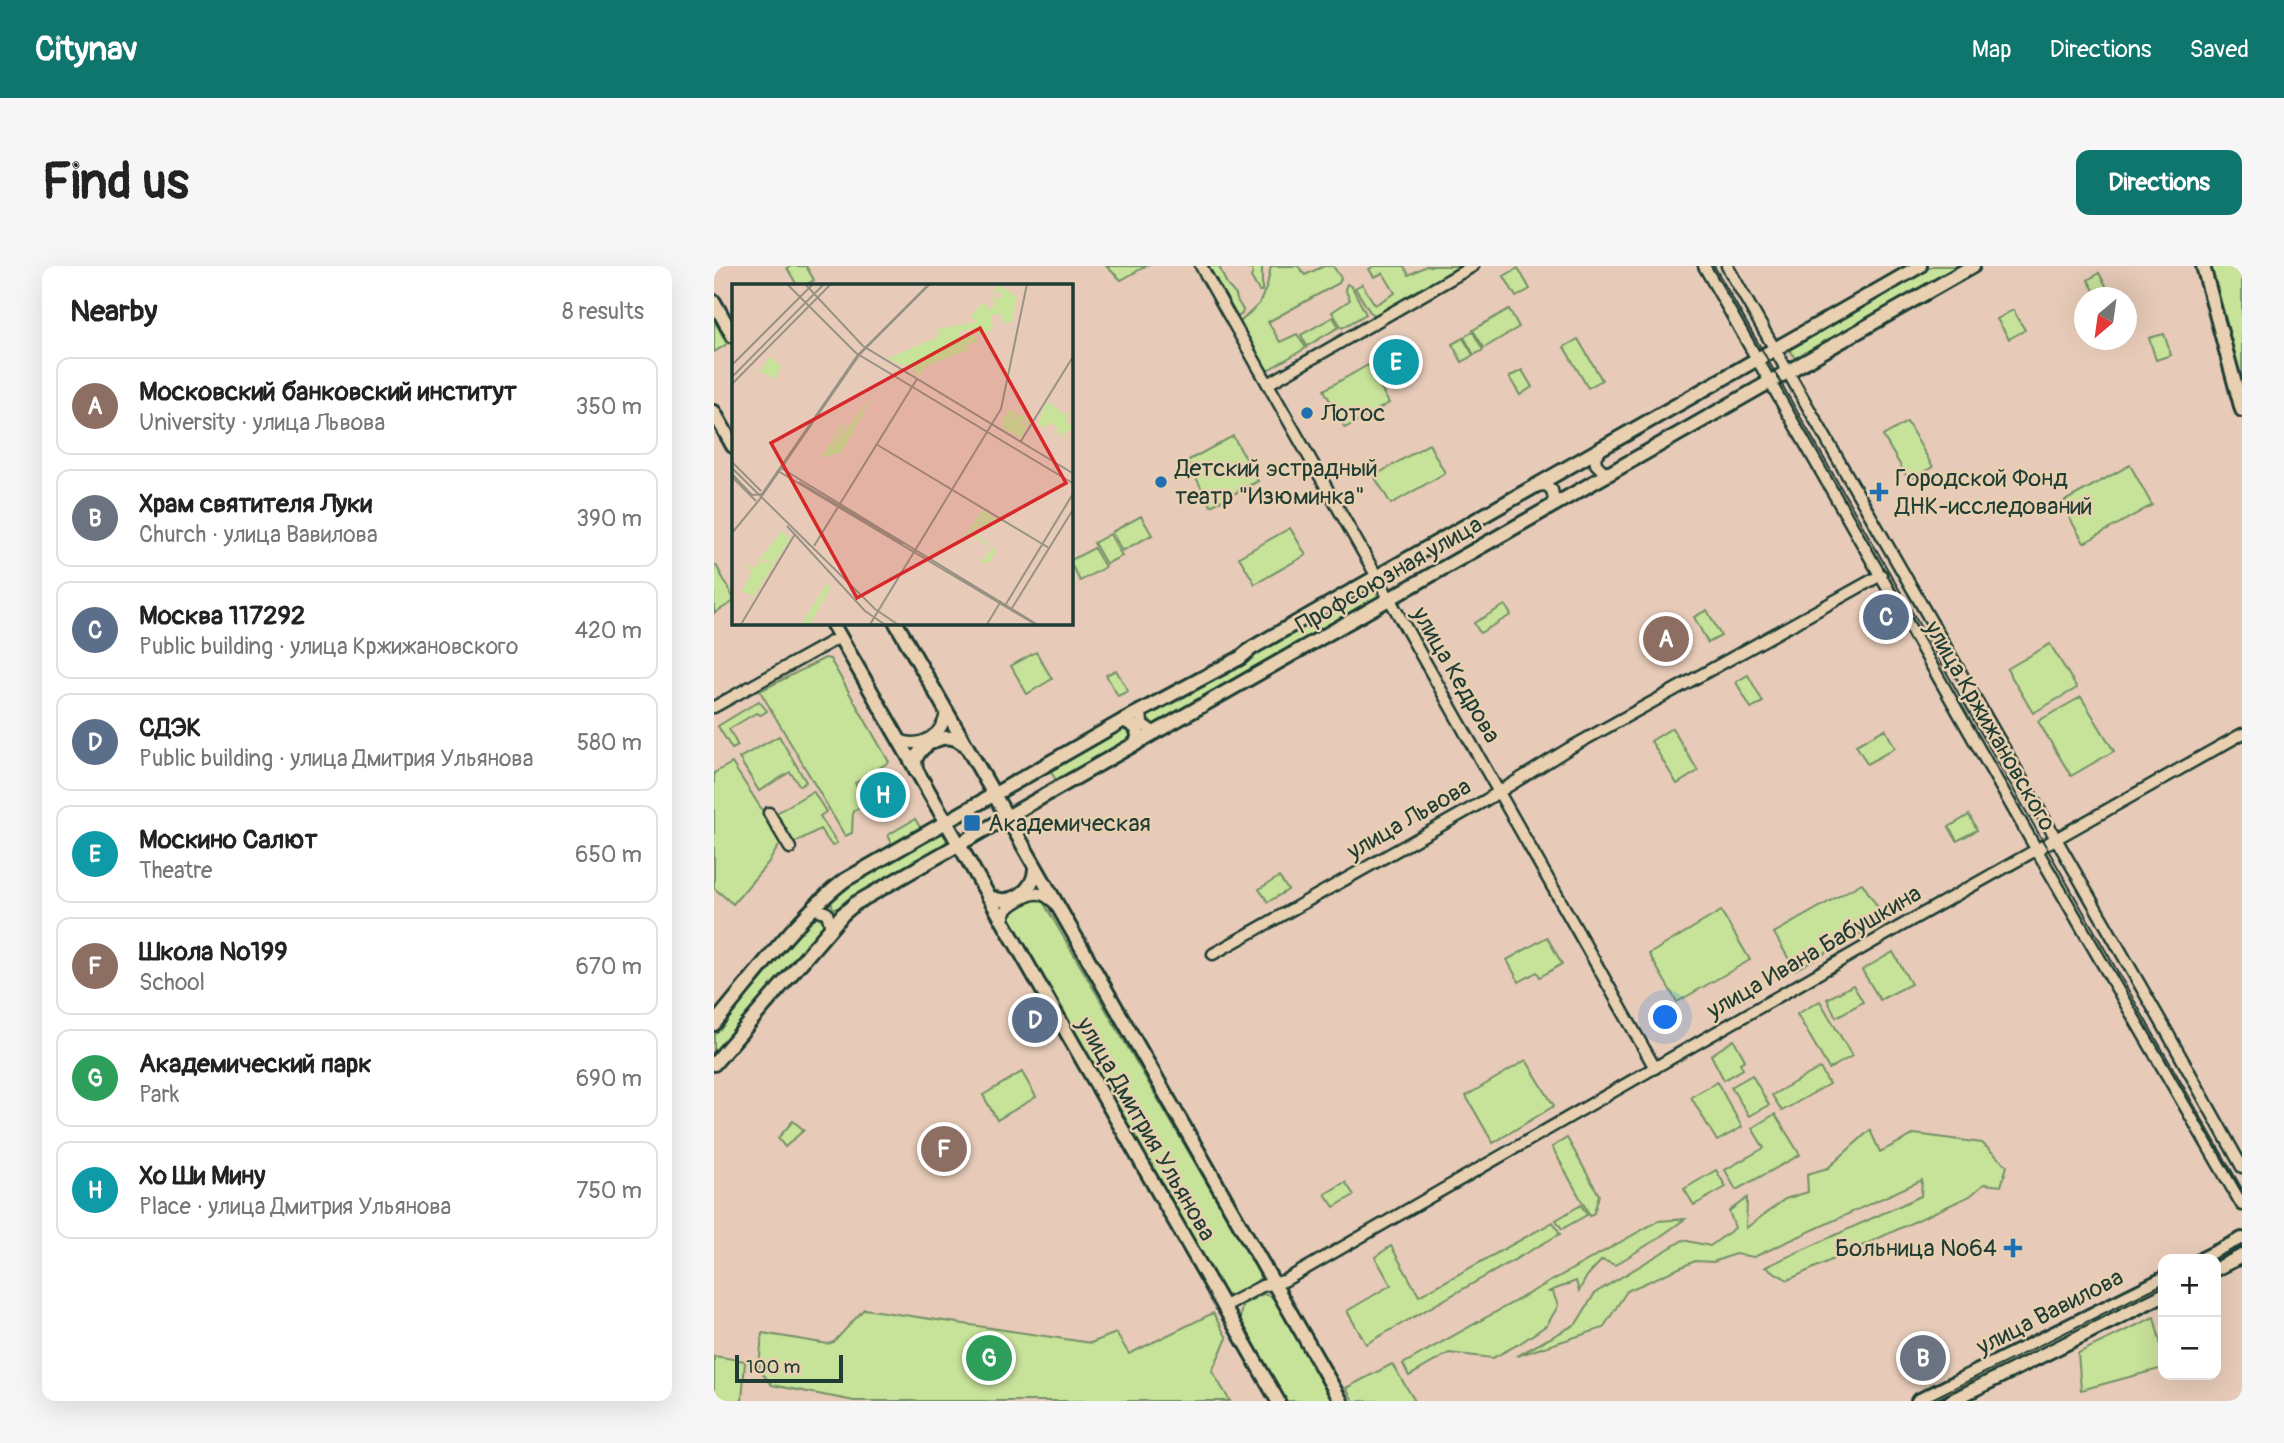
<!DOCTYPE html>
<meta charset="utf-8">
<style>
body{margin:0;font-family:Pangolin,sans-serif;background:#f6f6f6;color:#222}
.controls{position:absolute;right:21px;bottom:21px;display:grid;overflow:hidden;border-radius:14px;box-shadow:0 7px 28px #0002}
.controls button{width:63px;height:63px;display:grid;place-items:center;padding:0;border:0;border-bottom:2px solid #e0e0e0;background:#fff;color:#222;font:35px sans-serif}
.compass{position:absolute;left:1360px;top:21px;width:63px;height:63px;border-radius:50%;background:#fff;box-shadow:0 7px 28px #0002;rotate:209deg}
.scale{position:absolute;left:21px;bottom:18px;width:108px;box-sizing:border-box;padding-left:7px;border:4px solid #1f3d34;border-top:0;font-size:19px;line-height:24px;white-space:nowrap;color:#1f3d34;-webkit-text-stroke:5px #e8d0b0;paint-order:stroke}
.you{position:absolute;left:952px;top:752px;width:24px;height:24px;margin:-18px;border:5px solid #fff;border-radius:50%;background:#1a73e8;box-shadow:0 0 0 10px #1a73e833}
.badge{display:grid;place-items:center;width:46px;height:46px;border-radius:50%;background:#0f766e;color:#fff;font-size:23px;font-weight:700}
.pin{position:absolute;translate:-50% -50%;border:4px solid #fff;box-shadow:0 2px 7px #0006}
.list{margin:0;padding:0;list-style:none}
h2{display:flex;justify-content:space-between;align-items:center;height:91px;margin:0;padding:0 28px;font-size:30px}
h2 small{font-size:23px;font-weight:400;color:#767676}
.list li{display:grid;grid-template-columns:46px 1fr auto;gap:21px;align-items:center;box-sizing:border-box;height:98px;margin:0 14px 14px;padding:0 14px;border:2px solid #e0e0e0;border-radius:14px}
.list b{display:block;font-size:26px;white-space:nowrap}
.list p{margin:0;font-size:23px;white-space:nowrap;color:#767676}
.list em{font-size:23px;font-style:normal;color:#767676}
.map{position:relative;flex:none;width:1528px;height:1135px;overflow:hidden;border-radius:14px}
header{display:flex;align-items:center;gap:42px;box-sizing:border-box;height:98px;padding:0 35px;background:#0f766e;color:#fff}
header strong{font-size:33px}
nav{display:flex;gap:38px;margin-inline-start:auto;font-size:24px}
.intro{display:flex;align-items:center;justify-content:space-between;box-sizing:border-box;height:168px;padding:0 42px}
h1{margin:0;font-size:49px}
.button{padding:18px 32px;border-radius:14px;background:#0f766e;color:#fff;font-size:24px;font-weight:700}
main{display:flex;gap:42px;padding:0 42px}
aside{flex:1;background:#fff;border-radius:14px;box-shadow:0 7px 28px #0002}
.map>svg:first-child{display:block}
</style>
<header>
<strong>Citynav</strong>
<nav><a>Map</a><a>Directions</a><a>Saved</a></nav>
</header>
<div class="intro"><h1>Find us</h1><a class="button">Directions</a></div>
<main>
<aside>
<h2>Nearby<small>8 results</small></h2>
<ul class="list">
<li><span class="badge" style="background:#8d6e63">A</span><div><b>Московский банковский институт</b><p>University · улица Львова</p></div><em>350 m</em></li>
<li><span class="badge" style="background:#6b7280">B</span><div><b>Храм святителя Луки</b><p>Church · улица Вавилова</p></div><em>390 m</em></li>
<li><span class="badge" style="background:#5c6f8a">C</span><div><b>Москва 117292</b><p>Public building · улица Кржижановского</p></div><em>420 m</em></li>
<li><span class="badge" style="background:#5c6f8a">D</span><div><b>СДЭК</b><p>Public building · улица Дмитрия Ульянова</p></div><em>580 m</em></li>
<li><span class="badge" style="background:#0f9aa8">E</span><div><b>Москино Салют</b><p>Theatre</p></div><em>650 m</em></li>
<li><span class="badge" style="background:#8d6e63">F</span><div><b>Школа №199</b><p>School</p></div><em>670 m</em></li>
<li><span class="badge" style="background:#2e9e5b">G</span><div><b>Академический парк</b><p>Park</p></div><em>690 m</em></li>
<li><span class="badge" style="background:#0f9aa8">H</span><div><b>Хо Ши Мину</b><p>Place · улица Дмитрия Ульянова</p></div><em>750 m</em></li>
</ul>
</aside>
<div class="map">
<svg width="1528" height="1135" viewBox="0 0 1528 1135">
<rect width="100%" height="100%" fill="#e7cbb8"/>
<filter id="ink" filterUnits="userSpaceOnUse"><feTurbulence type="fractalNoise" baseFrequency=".0143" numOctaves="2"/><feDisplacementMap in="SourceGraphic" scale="14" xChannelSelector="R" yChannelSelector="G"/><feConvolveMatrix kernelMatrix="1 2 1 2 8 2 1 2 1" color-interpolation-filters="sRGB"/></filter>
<g filter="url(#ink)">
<!-- green -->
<g fill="#c7e299" stroke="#739066" stroke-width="2">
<polygon points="77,0 92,0 100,14 92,19 83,19 73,2"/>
<polygon points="392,0 432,0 407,14"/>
<polygon points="491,0 505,0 513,19 522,29 523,34 529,44 528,48 523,51 519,49"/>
<polygon points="530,0 548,0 548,25 545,25 537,11 539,6 537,3 532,3"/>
<polygon points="557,0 584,0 591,9 610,0 619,0 627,12 625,17 554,56 566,76 583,68 592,82 552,105 524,58 545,38 553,20"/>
<polygon points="660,0 690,0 695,9 712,0 749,0 663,50 656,46 641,22 648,18 661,39 681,27 669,7 660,11 655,3"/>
<polygon points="1219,0 1248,0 1082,94 1075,82"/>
<polygon points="1494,0 1528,0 1528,125"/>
<polygon points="804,2 816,23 802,31 790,10"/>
<polygon points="1385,7 1398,31 1384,31 1374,14"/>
<polygon points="633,18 638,21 652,48 628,62 618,46 636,34 631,23"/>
<polygon points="795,43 805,61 770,82 759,64"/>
<polygon points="1299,44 1311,64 1295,73 1283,53"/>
<polygon points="619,51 625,61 593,80 587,69"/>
<polygon points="0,54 13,78 0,86"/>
<polygon points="759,66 769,84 760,89 750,71"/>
<polygon points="1450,68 1457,89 1442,94 1435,72"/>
<polygon points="749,72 759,89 748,96 738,78"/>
<polygon points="864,73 888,114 874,122 850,81"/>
<polygon points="654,99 675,137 631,162 610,124"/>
<polygon points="808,104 818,121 806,129 795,111"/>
<polygon points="1193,156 1219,201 1195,214 1169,170"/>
<polygon points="519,170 544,215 497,240 473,195"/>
<polygon points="715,178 731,207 677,238 660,210"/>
<polygon points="1416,199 1438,239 1370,277 1347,237"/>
<polygon points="427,250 438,269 408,285 398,266"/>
<polygon points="576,262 592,289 541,318 525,291"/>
<polygon points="396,268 408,290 392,298 380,277"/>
<polygon points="380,282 391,301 366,315 357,298 357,294"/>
<polygon points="2,299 19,331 19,336 0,347 0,300"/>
<polygon points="654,322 660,323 665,331 664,334 442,459 434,456 432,453 434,447"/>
<polygon points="791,339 797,349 766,367 760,357"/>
<polygon points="993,344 1007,370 994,377 980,351"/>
<polygon points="1336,378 1363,422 1319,447 1293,403"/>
<polygon points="322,386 338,413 313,428 297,400"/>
<polygon points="111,392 116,393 175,496 141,517 153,538 139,545 138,567 131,570 46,425"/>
<polygon points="402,404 414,425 404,430 392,409"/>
<polygon points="1034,409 1049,436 1037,442 1022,416"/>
<polygon points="1367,431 1400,485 1357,510 1324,455"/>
<polygon points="45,435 53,445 47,449 42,447 15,463 24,480 18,483 4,460"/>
<polygon points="414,458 420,472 343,516 336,504"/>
<polygon points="958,462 984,505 963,518 937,475"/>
<polygon points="1171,463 1181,482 1153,498 1142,479"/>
<polygon points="65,470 92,516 86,520 76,506 45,525 25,492"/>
<polygon points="18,497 68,575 54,597 19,638 0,622 0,507"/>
<polygon points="99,525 112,546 106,550 123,577 118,580 106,563 80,577 61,548"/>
<polygon points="1255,549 1263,564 1243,575 1235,561"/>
<polygon points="201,553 206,561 178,578 174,569"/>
<polygon points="227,566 233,573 231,580 127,642 119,642 117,635 132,621"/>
<polygon points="565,611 574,624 554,636 545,623"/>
<polygon points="1148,617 1172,654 1081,704 1060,667"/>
<path d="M 324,631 L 328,634 L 545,1007 L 546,1012 C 539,1020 521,1031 510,1029 L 295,658 L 293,648 L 308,636 Z"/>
<polygon points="1007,645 1036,694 963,736 935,688"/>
<polygon points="103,651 109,654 110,661 0,789 0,769 98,652"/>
<polygon points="833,671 848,698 826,711 823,706 805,716 793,694"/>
<polygon points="1179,686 1197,718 1166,734 1148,704"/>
<polygon points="1139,719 1149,736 1122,751 1113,733"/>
<polygon points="1106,735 1138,790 1115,803 1083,748"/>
<polygon points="1020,774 1031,794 1026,797 1029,803 1010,814 997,789"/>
<polygon points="812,794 840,840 779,877 752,830"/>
<polygon points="1106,802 1115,818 1068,845 1058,829"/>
<polygon points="308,806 322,831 283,854 269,829"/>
<polygon points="1038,809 1055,839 1035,850 1017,821"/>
<polygon points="1003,816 1028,861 1003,875 977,831"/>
<polygon points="1061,848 1086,889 1022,924 1011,904 1050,882 1038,862"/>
<polygon points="79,855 90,864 71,881 64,872"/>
<polygon points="1156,864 1166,886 1201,868 1268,877 1293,900 1287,920 1270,918 1256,930 1074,1014 1051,1001 1207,930 1208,914 1040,991 1021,988 999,996 981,995 913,1025 889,1062 803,1090 862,1058 881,1027 969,974 996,980 1021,962 1015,945 1033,932 1032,962 1071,933 1094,926 1093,908 1114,902"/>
<polygon points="853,872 885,929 880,947 876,950 838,881"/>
<polygon points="1002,904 1012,921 980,939 970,923"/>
<polygon points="631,916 640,929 620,941 611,928"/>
<polygon points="867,939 873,949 848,963 842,954"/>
<polygon points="971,953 943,973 901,999 888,994 873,1010 865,1025 862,1015 834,1026 839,1026 844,1040 833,1059 805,1078 779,1092 735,1087 695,1110 689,1098 944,955"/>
<polygon points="839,956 846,968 652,1078 633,1045 677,1019 661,991 677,980 705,1030"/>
<polygon points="549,1028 559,1031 619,1135 572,1135 526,1053 528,1039"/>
<polygon points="150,1043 377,1077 402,1067 415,1088 499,1047 513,1072 498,1105 516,1135 140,1135 58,1119 45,1103 48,1067 114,1078 120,1076"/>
<polygon points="1440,1051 1449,1087 1449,1102 1367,1124 1364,1087"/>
<polygon points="0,1090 31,1095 28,1135 0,1135"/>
<polygon points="678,1098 701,1135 639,1135 632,1122"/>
</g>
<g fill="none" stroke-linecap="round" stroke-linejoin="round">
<!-- minor casing -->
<g stroke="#1f3d34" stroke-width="15">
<g id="minor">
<polyline points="487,0 941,802"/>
<polyline points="990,0 1317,574 1528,939"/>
<polyline points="1013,0 1453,766 1528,901"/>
<polyline points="554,118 759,0"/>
<polyline points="887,182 881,191 882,198 890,206 898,206"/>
<polyline points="821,220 832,219 838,224 840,234 834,243"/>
<polyline points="0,441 126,371"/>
<polyline points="427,445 428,458 441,467"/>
<path d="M 185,474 C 207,483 230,469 232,445"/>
<polyline points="55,547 76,582"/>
<polyline points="98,644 103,643 113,647 117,662"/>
<path d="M 291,659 C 290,655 289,651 291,647 C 295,638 317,626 326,628 C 332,629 336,633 341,637"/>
<polyline points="499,688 772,534 854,483 1167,309"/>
<polyline points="509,1041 548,1020 570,1015 1185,661 1528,468"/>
</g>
</g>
<!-- major casing -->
<g stroke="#1f3d34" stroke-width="18">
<g id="major">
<polyline points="1489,0 1528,144"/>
<polyline points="0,36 19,70"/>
<polyline points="0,146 19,180"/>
<polyline points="118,357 564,1135"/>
<polyline points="182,357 627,1135"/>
<polyline points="410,454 423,462 424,471 422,478"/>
<path d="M 202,505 L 201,494 C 208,477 233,464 248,477"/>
<path d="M 274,630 C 295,642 322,625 321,601"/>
<path d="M 0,758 C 39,712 84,650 131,614 L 410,454 L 526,392 L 538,382 L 1206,0"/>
<polyline points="0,798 129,648 142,637 1259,0"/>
<polyline points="1488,993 1528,973"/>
<polyline points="1502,1003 1528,990"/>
<polyline points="1204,1135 1449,1013"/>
<polyline points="1237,1135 1449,1029"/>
</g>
</g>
<!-- minor -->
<use href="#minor" stroke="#e8d0b0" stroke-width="10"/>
<!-- major -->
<use href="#major" stroke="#e8d0b0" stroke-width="12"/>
<!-- tram -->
<g stroke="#1f3d34" stroke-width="2">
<polyline points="1000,0 1528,923"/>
<polyline points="1499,993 1528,979"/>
<polyline points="1214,1135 1449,1018"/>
</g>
</g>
</g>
<!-- markers -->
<g fill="#1f6fb2" stroke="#e8d0b0" stroke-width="2.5">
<circle cx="593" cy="147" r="7"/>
<circle cx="447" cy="216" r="7"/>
<path d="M1161.5 215.5h7v7h7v7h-7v7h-7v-7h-7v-7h7z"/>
<rect x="249" y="548" width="18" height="18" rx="3.5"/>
<path d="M1295.5 971.5h7v7h7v7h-7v7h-7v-7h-7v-7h7z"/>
</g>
<g text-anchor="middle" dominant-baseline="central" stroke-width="5" stroke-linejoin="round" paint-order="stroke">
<!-- poi labels -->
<g font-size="24" fill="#1f3d34" stroke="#e8d0b0" text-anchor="start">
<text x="607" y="147">Лотос</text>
<text x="461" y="202">Детский эстрадный<tspan x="461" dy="28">театр "Изюминка"</tspan></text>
<text x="1181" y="212">Городской Фонд<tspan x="1181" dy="28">ДНК-исследований</tspan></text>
<text x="274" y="557">Академическая</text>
<text x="1283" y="982" text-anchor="end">Больница №64</text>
</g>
<!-- street labels -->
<g font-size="24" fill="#1f3d34" stroke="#e8d0b0">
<text transform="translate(675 309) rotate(-30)">Профсоюзная улица</text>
<text transform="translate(742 409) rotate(60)">улица Кедрова</text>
<text transform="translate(1276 460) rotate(60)">улица Кржижановского</text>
<text transform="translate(695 553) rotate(-30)">улица Львова</text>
<text transform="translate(1100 686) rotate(-30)">улица Ивана Бабушкина</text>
<text transform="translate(432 863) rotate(60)">улица Дмитрия Ульянова</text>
<text transform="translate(1336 1046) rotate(-27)">улица Вавилова</text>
</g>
</g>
<!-- overview -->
<g transform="translate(18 18)">
<rect width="341" height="341" fill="#e7cbb8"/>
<path d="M 268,1 L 285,13 L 280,38 L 272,39 L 268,29 L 259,32 L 261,44 L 254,49 L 247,51 L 241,44 L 227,48 L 229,54 L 241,50 L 246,57 L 236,60 L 234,67 L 194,82 L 186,93 L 182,85 L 155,75 L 203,54 L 211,48 L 203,49 L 206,45 L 244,38 L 239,32 L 252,18 L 257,26 L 263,20 L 260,12 L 268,16 L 270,7 L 260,9 ZM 37,73 L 49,82 L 43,95 L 19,83 L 29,87 ZM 141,111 L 110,168 L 89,174 L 110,141 L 114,141 L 99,165 ZM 318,119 L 333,131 L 338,126 L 334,136 L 341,144 L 330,150 L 341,158 L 324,148 L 326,144 L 317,138 L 313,144 L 306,140 L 313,120 ZM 279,126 L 284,128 L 281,136 L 288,130 L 293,133 L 289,140 L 292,142 L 295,134 L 298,136 L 289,154 L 272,144 L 272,132 L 277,133 L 273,129 ZM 250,226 L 268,237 L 256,235 L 267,247 L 262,243 L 249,245 L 251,231 L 246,244 L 239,246 L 264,266 L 259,277 L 251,279 L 236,270 L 250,277 L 261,264 L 238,250 L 227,263 ZM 50,247 L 58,255 L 42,280 L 32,275 L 24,279 ZM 32,277 L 42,281 L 16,320 L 20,312 L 10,307 L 20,288 L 10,278 L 21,284 ZM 95,299 L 99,304 L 77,341 L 69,341 Z" fill="#c7e299"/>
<path fill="none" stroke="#979283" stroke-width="2" d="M 55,0 L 124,69 L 342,200M 73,0 L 131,62 L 342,190M 0,81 L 81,0M 0,93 L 92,0M 0,100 L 99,0M 289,157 L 342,71M 144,160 L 317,264M 0,178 L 29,207M 0,184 L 143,325 L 168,342M 49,184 L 308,342M 46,187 L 306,342M 0,190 L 20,211 L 30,210 L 125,72 L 197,0M 0,193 L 24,217M 67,198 L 171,260M 28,215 L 128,70 L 198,0M 55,242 L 133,327 L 155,342M 0,249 L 28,215M 82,262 L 185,95M 274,320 L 342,208M 280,324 L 342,224M 8,342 L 63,250M 137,342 L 269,125 L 295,0M 254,342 L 269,317"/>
<path fill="#d62828" fill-opacity="0.15" stroke="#d62828" stroke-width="3.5" d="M 248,44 L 334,199 L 125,314 L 39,159 Z"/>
<rect width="341" height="341" fill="none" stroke="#1f3d34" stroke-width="3.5"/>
</g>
</svg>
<div class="controls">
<button>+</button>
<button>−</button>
</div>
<svg class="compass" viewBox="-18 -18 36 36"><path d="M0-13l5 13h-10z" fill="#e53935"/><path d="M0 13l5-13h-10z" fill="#767676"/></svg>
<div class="scale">100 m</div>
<div class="you"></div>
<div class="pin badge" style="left:952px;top:373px;background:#8d6e63">A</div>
<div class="pin badge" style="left:1209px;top:1092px;background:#6b7280">B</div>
<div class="pin badge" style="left:1172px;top:351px;background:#5c6f8a">C</div>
<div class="pin badge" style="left:321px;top:754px;background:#5c6f8a">D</div>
<div class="pin badge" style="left:682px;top:96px;background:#0f9aa8">E</div>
<div class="pin badge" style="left:230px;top:883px;background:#8d6e63">F</div>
<div class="pin badge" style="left:275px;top:1092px;background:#2e9e5b">G</div>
<div class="pin badge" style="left:169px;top:529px;background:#0f9aa8">H</div>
</div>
</main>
